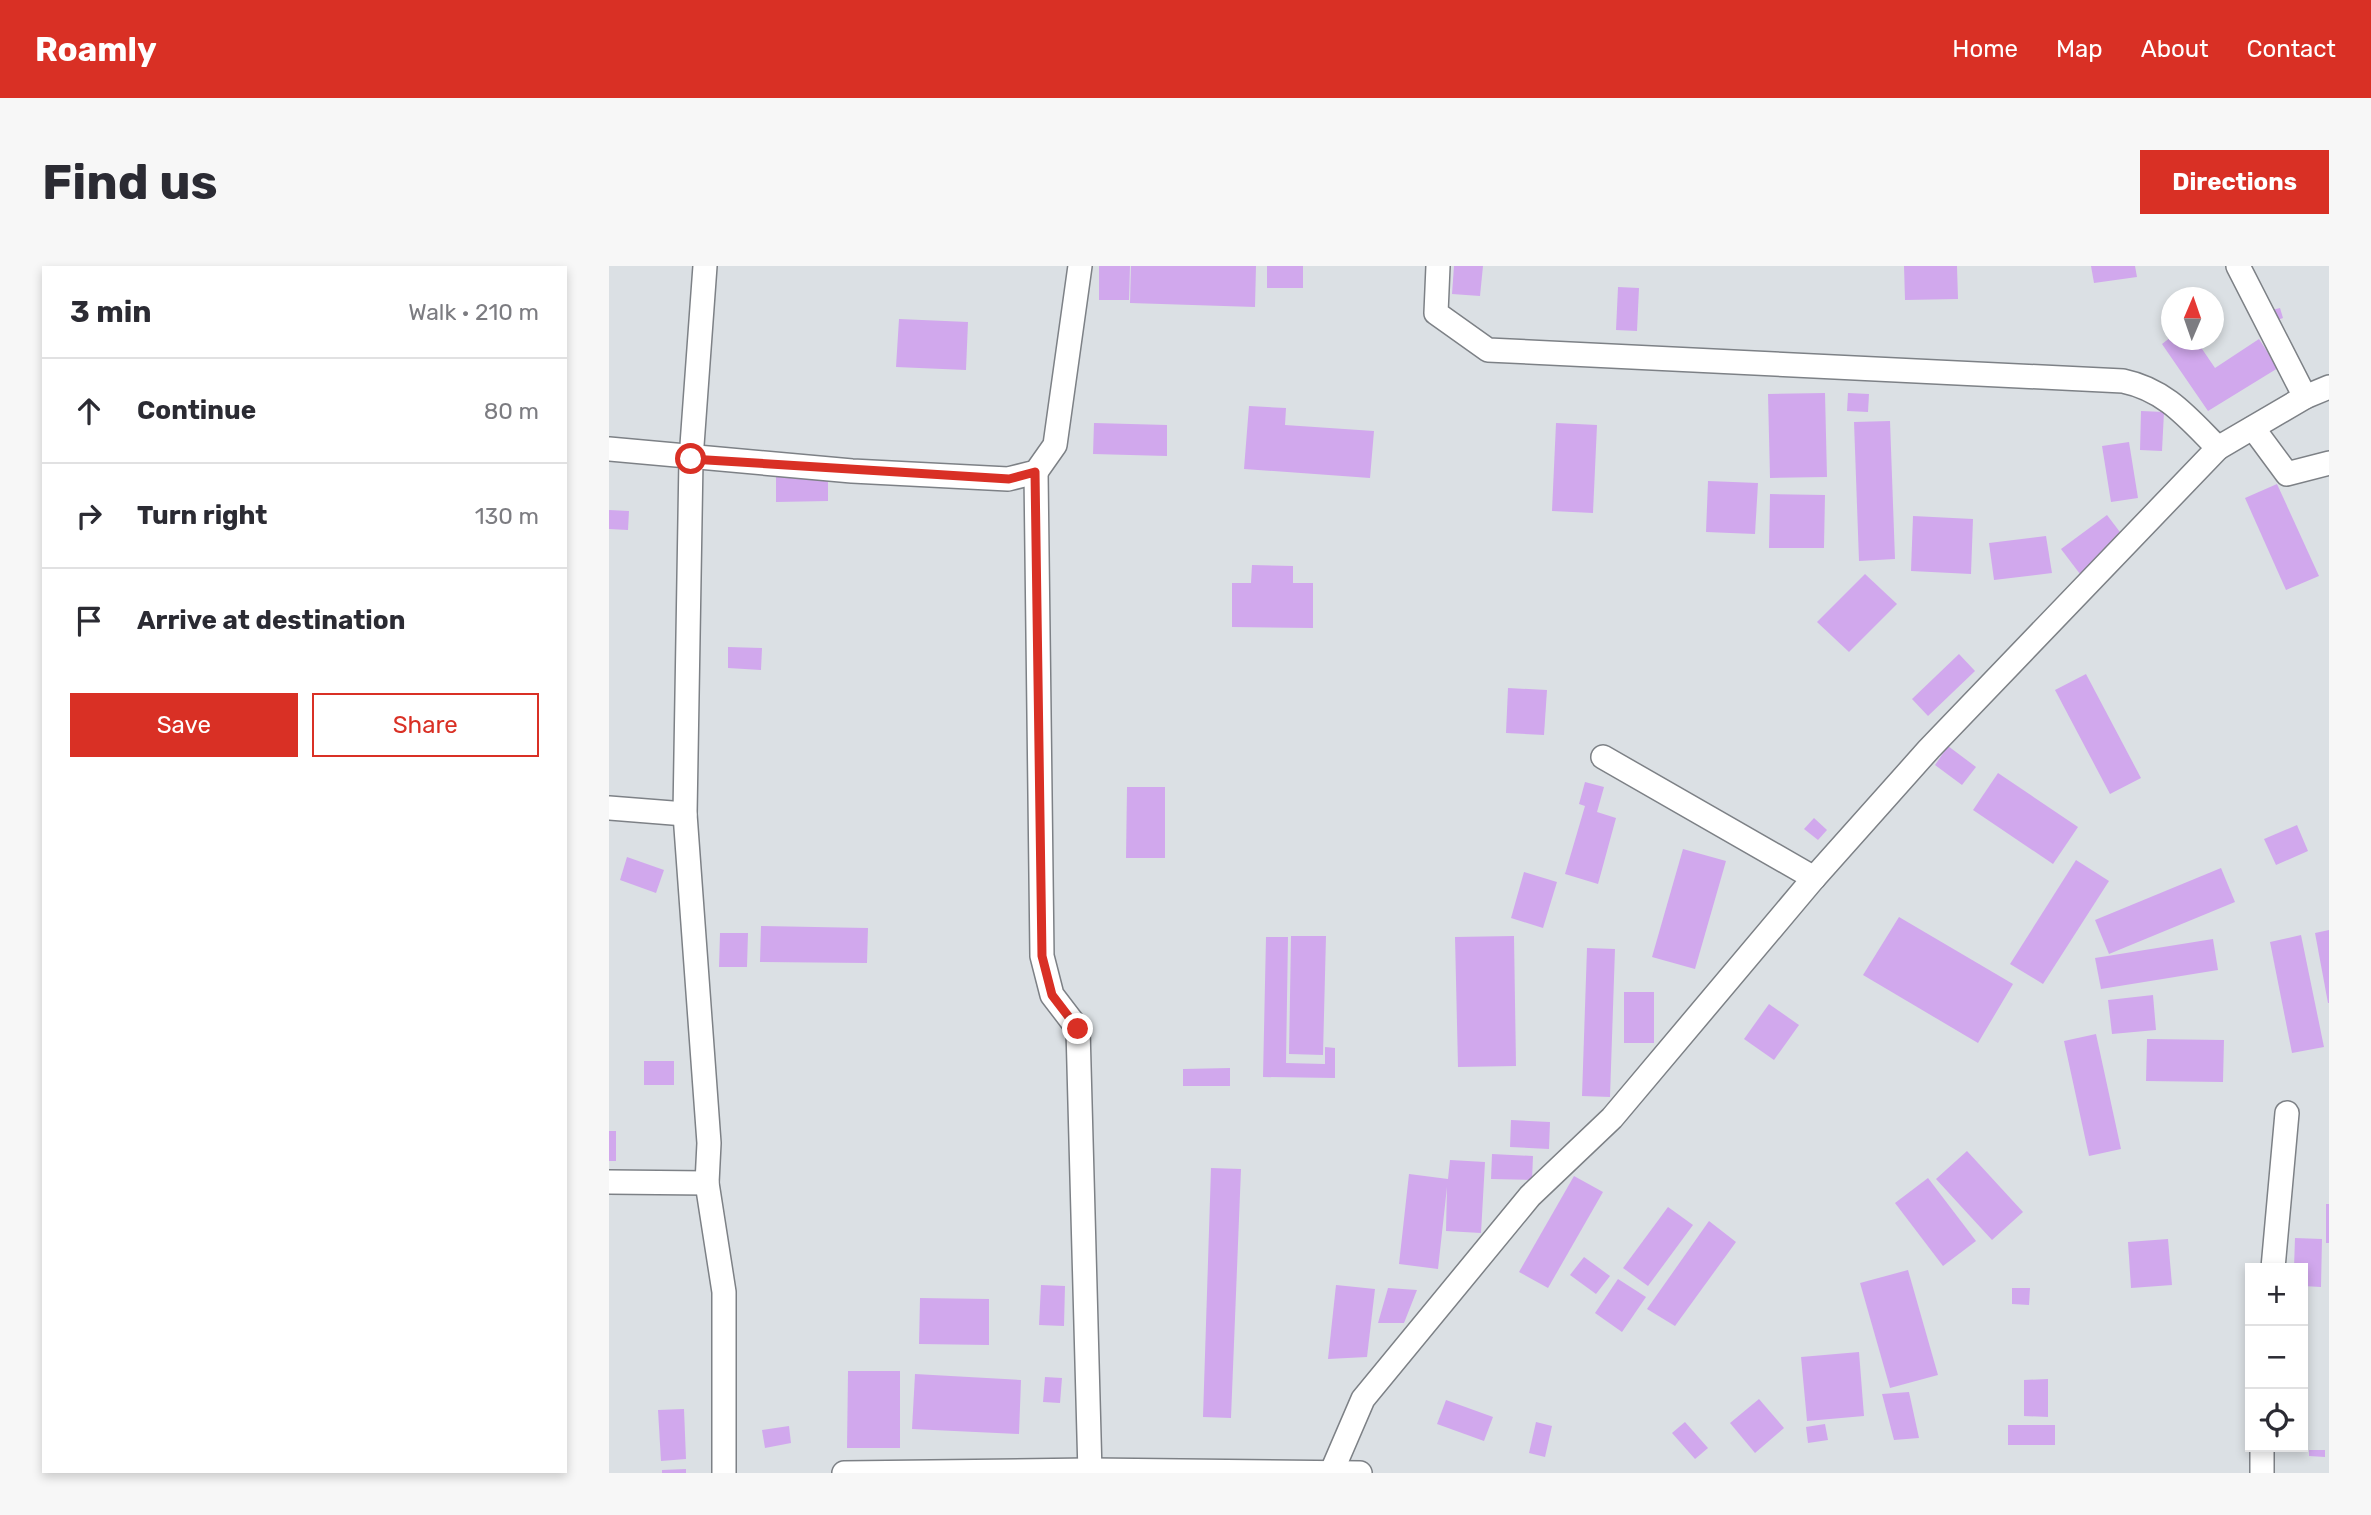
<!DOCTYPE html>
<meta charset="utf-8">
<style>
body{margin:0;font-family:Rubik,sans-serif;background:#f7f7f7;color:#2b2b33}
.controls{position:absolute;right:21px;bottom:21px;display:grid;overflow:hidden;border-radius:0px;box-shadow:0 4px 10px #0003}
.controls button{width:63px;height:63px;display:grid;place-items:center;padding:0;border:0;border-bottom:2px solid #e1e1e2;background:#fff;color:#2b2b33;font:35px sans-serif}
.compass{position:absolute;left:1552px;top:21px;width:63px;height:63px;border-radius:50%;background:#fff;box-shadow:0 4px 10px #0003;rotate:2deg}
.stop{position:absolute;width:21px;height:21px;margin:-16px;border:5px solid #d93025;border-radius:50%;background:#fff}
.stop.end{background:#d93025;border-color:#fff;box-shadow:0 2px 7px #0008}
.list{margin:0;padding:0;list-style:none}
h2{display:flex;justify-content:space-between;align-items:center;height:91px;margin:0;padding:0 28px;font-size:30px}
h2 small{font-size:23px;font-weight:400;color:#7c7c81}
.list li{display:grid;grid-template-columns:46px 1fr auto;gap:21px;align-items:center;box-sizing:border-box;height:105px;padding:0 28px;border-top:2px solid #e1e1e2}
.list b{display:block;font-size:26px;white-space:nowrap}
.list em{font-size:23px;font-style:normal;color:#7c7c81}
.actions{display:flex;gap:14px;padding:21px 28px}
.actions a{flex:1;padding:16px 0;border:2px solid #d93025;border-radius:0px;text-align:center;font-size:24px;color:#d93025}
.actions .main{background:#d93025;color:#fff}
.icon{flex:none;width:38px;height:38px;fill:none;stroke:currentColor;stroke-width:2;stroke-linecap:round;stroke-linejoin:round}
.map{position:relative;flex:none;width:1720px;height:1207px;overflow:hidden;border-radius:0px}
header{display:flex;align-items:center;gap:42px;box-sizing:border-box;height:98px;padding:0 35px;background:#d93025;color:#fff}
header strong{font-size:33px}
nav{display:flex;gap:38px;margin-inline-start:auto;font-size:24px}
.intro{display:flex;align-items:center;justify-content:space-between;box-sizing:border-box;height:168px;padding:0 42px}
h1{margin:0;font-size:49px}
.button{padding:18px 32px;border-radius:0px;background:#d93025;color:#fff;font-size:24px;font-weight:700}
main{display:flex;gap:42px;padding:0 42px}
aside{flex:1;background:#fff;border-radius:0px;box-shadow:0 4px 10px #0003}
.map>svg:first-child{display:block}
</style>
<header>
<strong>Roamly</strong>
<nav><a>Home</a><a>Map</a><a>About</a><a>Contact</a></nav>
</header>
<div class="intro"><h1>Find us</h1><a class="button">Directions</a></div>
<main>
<aside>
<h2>3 min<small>Walk · 210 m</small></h2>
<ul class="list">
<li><svg class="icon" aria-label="ahead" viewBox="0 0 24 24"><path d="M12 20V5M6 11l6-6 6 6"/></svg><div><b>Continue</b></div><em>80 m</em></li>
<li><svg class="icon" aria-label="right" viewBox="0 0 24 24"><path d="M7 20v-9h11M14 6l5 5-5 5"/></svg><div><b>Turn right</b></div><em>130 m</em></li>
<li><svg class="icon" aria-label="arrive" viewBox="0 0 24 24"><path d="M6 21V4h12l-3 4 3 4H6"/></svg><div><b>Arrive at destination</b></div></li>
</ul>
<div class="actions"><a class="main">Save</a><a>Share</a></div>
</aside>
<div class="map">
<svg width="1720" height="1207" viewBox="0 0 1720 1207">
<rect width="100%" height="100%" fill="#dbe0e4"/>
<!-- building -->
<g fill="#d1a8ed">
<polygon points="490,0 521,0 520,34 490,34"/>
<polygon points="522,0 647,0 646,41 521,37"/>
<rect x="658" y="0" width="36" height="22"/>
<polygon points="845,0 874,0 871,30 843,28"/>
<polygon points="1295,0 1348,0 1349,33 1296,34"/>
<polygon points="1482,0 1526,0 1528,11 1485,17"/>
<polygon points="1009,21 1030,22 1028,65 1007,64"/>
<polygon points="1671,42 1674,52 1663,56 1659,45"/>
<polygon points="290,53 359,56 357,104 287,101"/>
<polygon points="1562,71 1587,74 1606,102 1650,73 1669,102 1599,145 1553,78"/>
<polygon points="1216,127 1218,211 1161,212 1159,128"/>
<polygon points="1239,127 1260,128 1259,146 1238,145"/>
<polygon points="640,140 677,142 676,159 765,165 761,212 635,203"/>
<polygon points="1532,145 1555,146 1553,185 1531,184"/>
<polygon points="1281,155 1286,293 1250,295 1245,156"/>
<polygon points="485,157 558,159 558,190 484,188"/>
<polygon points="947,157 988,159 984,247 943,245"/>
<polygon points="1520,176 1529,232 1502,236 1493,180"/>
<polygon points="167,208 219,208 219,235 167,236"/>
<polygon points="1099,215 1149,217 1146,268 1097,266"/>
<polygon points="1668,218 1710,310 1677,324 1636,232"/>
<polygon points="1161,228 1216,229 1215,282 1160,282"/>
<polygon points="0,244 20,245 19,264 0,263"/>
<polygon points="1498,249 1517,274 1471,308 1452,283"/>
<polygon points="1304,250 1364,253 1362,308 1302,305"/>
<polygon points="1437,270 1443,307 1385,314 1380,277"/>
<polygon points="643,299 684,300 684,317 704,317 704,362 623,361 623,317 642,317"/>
<polygon points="1256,308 1288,338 1240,386 1208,356"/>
<polygon points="119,381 153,382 152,404 119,402"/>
<polygon points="1350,388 1366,405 1319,450 1303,433"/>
<polygon points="1477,408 1532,512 1501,528 1446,424"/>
<polygon points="899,422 938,424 935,469 897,467"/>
<polygon points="1339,480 1367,501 1353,519 1326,499"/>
<polygon points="1389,507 1469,561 1444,598 1364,544"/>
<polygon points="976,516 995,521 988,546 1007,552 989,618 956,608 976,540 970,538"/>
<polygon points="518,521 556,521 556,592 517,592"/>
<polygon points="1205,552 1218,564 1209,574 1195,563"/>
<polygon points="1688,559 1699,585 1667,599 1655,573"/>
<polygon points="1074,583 1117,595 1086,703 1043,691"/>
<polygon points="18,591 55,604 47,627 11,614"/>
<polygon points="1467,594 1500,615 1434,718 1401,698"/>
<polygon points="1612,602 1626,636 1500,688 1486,654"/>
<polygon points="915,606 948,616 934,662 902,652"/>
<polygon points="1290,651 1404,718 1369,777 1254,709"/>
<polygon points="152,660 259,662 258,697 151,696"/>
<polygon points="1720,664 1720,737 1719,737 1706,667"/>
<polygon points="111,667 139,667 138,701 110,701"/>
<polygon points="1692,669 1715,781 1683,787 1661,676"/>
<polygon points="682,670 717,670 714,789 680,788"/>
<polygon points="905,670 907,800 849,801 846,671"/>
<polygon points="657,671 679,671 677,797 716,798 716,781 726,782 726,812 654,811"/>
<polygon points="1604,673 1609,704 1492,723 1486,692"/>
<polygon points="978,682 1006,683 1001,831 973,830"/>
<rect x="1015" y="726" width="30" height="51"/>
<polygon points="1544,729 1547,764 1503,768 1499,734"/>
<polygon points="1160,738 1190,759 1165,794 1135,773"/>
<polygon points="1487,768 1512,883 1480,890 1455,775"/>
<polygon points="1538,773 1615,774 1614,816 1537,815"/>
<rect x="35" y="795" width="30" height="24"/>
<polygon points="621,802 621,820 574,820 574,803"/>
<polygon points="902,854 941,856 940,883 901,881"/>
<rect x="0" y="865" width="7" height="30"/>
<polygon points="1358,885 1414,946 1383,974 1327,913"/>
<polygon points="883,888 924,890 923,914 882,913"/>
<polygon points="841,894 876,896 872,967 837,965 838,921 829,1003 790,998 800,908 839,913"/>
<polygon points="602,902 632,903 622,1152 594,1151"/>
<polygon points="965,910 994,926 939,1022 910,1006"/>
<polygon points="1319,912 1367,975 1334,1000 1286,937"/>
<rect x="1717" y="938" width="3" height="39"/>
<polygon points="1059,941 1084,959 1039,1020 1014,1002"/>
<polygon points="1100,955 1127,976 1066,1060 1038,1043"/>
<polygon points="1686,972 1713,973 1712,1021 1694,1020 1694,1002 1685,1002"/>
<polygon points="1559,973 1563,1019 1522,1022 1519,976"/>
<polygon points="975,991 1001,1010 987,1028 961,1009"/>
<polygon points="1299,1004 1329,1109 1281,1122 1251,1017"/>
<polygon points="1009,1013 1037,1031 1013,1066 986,1047"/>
<polygon points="432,1019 456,1020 455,1060 430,1059"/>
<polygon points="727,1019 766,1023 758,1091 719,1093"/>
<polygon points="779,1022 808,1024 795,1057 769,1057"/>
<polygon points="1403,1022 1421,1022 1420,1039 1403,1038"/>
<polygon points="311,1032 380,1033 380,1079 310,1078"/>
<polygon points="1250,1086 1255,1150 1198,1155 1192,1091"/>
<polygon points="239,1105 291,1105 291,1182 238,1182"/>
<polygon points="306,1108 412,1114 410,1168 303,1163"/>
<polygon points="436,1111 453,1112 451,1137 434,1136"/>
<polygon points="1439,1113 1439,1151 1415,1150 1415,1114"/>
<polygon points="1300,1126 1310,1172 1285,1174 1273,1128"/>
<polygon points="1150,1133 1175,1162 1146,1187 1121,1157"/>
<polygon points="837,1134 884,1151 875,1175 828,1158"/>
<polygon points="75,1143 77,1193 52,1195 49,1144"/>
<polygon points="927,1156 943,1160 936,1191 920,1187"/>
<polygon points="1076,1156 1099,1182 1086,1193 1063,1167"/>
<polygon points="1216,1158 1219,1174 1199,1177 1197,1161"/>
<rect x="1399" y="1159" width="47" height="20"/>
<polygon points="180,1160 182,1177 156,1182 153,1164"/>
<polygon points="1700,1184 1716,1184 1716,1191 1700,1190"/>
<polygon points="77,1203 77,1207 53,1207 53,1204"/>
</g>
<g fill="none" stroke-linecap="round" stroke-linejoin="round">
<!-- street casing -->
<g stroke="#7d8186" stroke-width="26">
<g id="street">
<polyline points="96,0 82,193 76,548 100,877 98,917 115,1026 115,1207"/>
<path d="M 829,0 L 827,47 L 879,84 L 1514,115 C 1557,124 1579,152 1609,182 L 1696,131 L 1720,121"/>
<polyline points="1629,0 1696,131"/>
<polyline points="1644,162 1678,208 1720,197"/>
<polyline points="0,183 243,205 399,213 427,206 446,179 471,0"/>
<polyline points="427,206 433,690 443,729 469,763 481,1207"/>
<polyline points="994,491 1205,612"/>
<polyline points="0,542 76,548"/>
<polyline points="0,916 98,917"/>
<polyline points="1664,1002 1678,847"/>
<polyline points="1653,1181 1653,1207"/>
<polyline points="723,1205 754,1133 921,930 1003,852 1205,612 1320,483 1609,182"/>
<polyline points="235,1207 481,1204 751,1207"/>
</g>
</g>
<!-- street -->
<use href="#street" stroke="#fff" stroke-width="23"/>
</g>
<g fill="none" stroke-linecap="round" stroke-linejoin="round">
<!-- route -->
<polyline stroke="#d93025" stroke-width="9" points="82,193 400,213 426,206 433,690 443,729 469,763"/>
</g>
</svg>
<div class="controls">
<button>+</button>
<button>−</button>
<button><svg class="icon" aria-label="locate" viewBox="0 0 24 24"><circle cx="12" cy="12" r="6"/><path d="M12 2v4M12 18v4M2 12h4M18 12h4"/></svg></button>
</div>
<svg class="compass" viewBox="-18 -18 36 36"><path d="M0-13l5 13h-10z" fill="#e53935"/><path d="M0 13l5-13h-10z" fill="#7c7c81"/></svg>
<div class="stop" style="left:82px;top:193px"></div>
<div class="stop end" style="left:469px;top:763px"></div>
</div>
</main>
